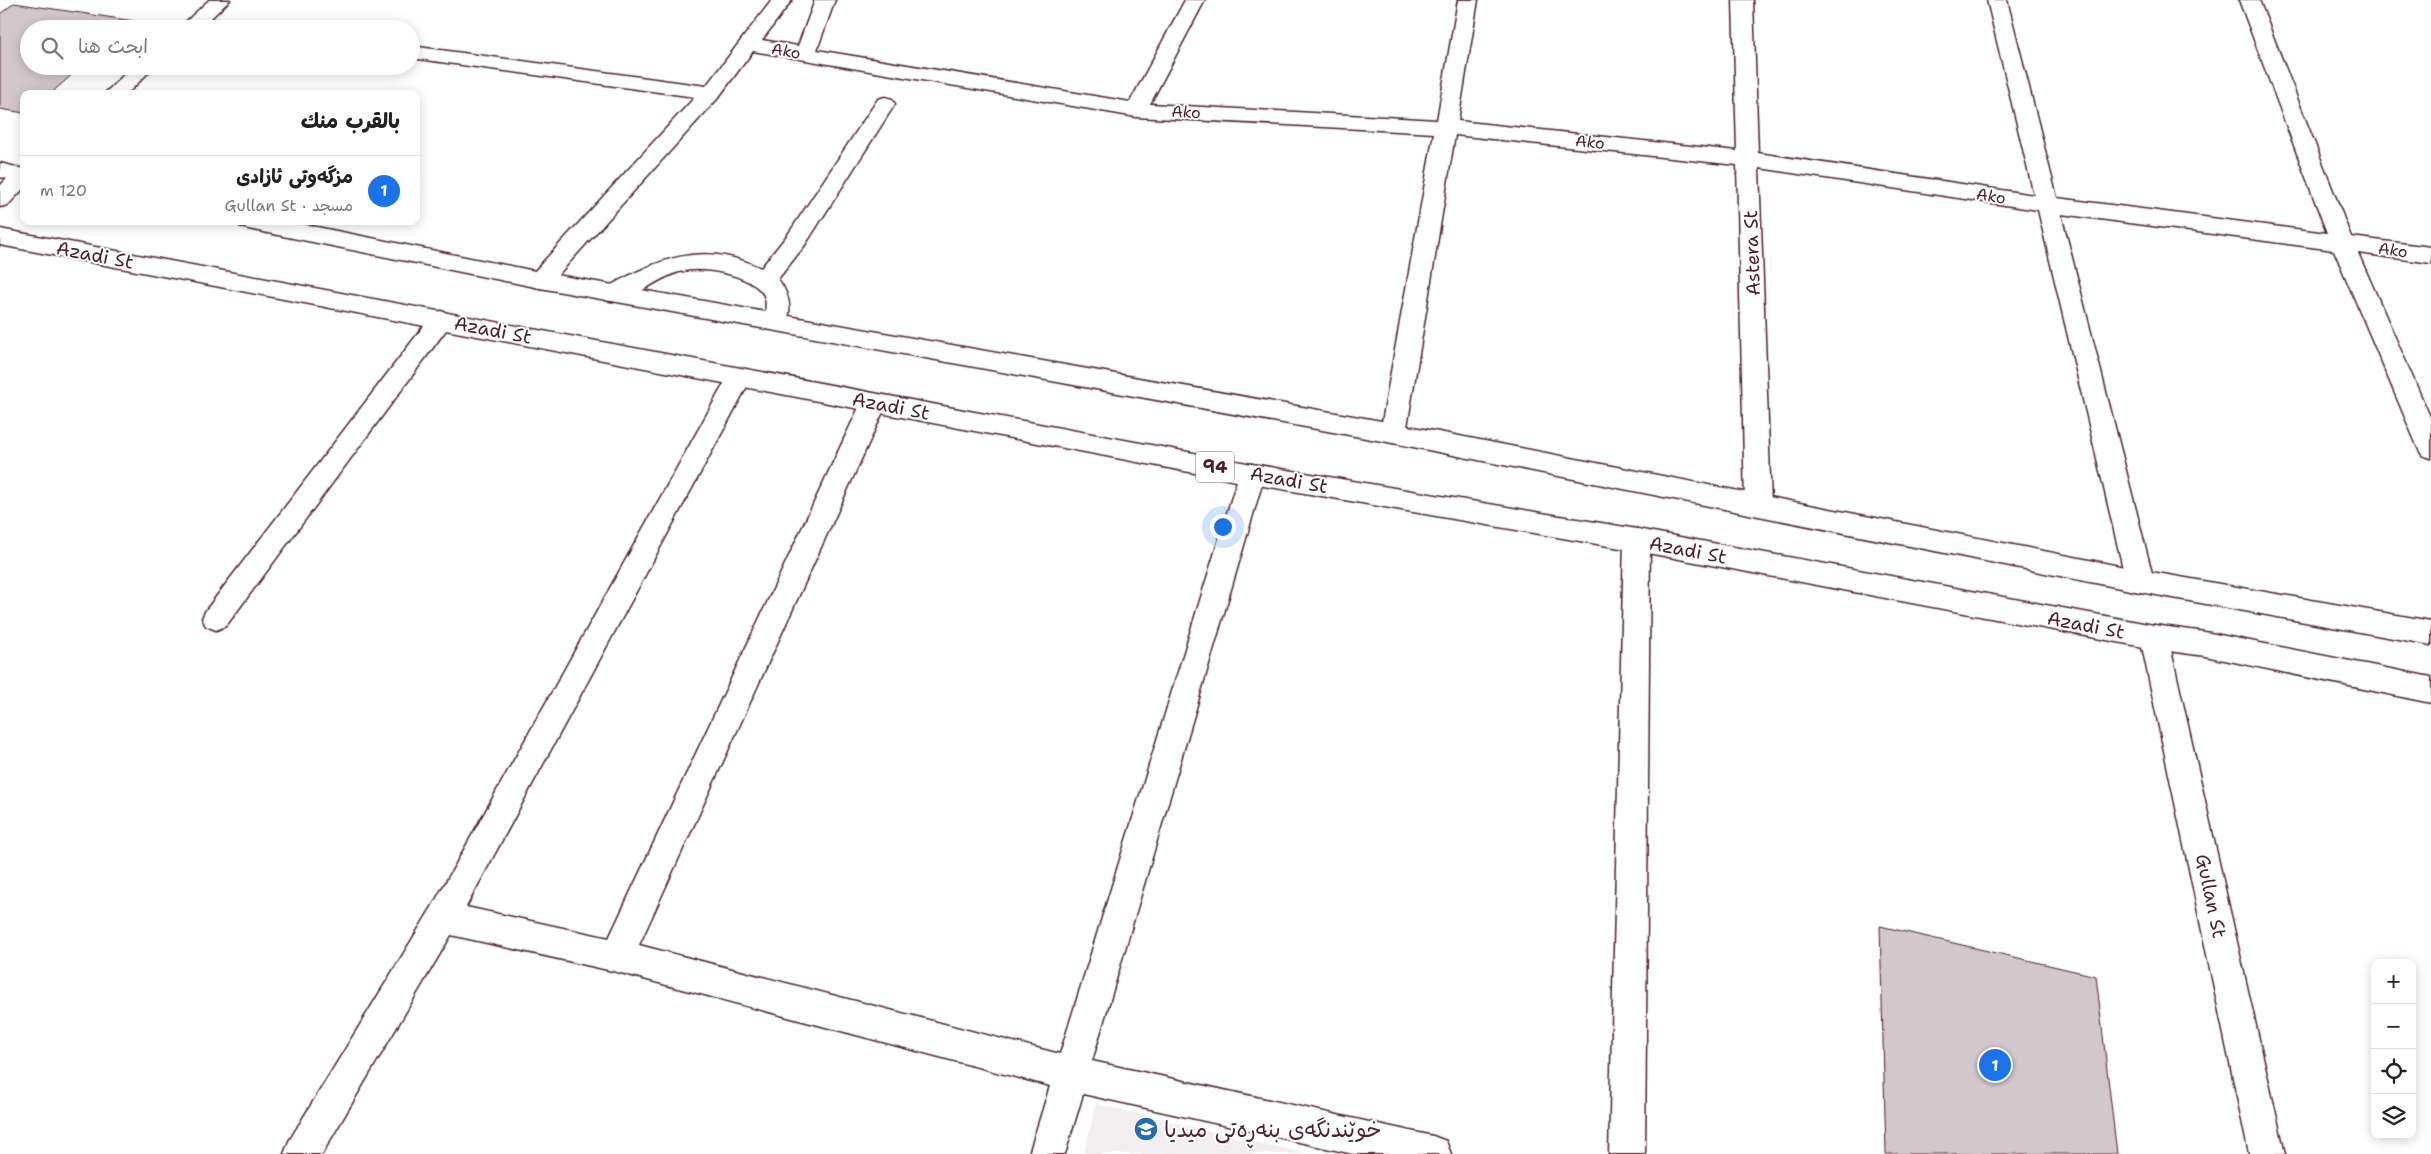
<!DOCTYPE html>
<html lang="ar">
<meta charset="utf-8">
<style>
body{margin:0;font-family:"Shantell Sans","Playpen Sans Arabic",sans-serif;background:#f6f6f6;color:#222;direction:rtl}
.controls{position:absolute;right:15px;bottom:15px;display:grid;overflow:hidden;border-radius:10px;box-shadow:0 2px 12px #0003}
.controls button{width:45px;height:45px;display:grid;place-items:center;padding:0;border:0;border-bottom:1px solid #e0e0e0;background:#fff;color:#222;font:25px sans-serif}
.you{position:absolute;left:1222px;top:526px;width:18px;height:18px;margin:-12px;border:4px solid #fff;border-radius:50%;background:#1a73e8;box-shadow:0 0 0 8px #1a73e833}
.badge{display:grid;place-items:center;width:32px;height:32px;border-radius:50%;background:#1a73e8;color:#fff;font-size:16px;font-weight:700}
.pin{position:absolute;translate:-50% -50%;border:2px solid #fff;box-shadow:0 1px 5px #0006}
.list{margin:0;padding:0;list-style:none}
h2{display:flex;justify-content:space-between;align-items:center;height:65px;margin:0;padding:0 20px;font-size:21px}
h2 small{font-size:16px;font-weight:400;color:#767676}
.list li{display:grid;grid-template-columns:32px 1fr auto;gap:15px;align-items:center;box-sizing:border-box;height:70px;padding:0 20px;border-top:1px solid #e0e0e0}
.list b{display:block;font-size:19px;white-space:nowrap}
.list p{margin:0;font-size:16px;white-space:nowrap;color:#767676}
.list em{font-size:16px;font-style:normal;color:#767676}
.icon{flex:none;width:28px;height:28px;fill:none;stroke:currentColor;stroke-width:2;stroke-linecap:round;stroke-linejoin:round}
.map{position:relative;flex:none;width:2431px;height:1154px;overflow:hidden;direction:ltr}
.search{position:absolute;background:#fff;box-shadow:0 2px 12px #0003;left:20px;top:20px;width:400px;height:55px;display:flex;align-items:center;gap:12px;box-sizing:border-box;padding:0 18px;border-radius:28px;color:#767676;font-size:19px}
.panel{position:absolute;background:#fff;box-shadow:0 2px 12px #0003;left:20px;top:90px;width:400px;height:135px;border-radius:10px;direction:rtl}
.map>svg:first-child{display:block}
</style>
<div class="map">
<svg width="2431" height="1154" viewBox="0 0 2431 1154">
<rect width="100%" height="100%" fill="#fff"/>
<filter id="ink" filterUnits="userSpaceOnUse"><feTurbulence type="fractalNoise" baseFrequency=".02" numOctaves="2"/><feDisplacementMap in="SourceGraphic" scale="10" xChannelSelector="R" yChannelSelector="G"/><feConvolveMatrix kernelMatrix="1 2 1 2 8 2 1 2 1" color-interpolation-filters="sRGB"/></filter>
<g filter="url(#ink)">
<!-- built -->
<polygon fill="#f2eeef" points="1096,1104 1307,1154 1084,1154"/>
<!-- building -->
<g fill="#d2c7cb" stroke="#4a1f2b">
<polygon points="14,3 134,21 125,29 29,29 29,66 82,66 50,94 24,94 24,113 0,109 0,14"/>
<polygon points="1880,926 2096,976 2117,1154 1886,1154"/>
</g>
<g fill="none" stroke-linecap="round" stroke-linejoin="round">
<!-- lane casing -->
<g stroke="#4a1f2b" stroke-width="3">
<path id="lane" d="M 885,97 L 892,99 L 895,104 L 805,245 L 778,279 C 789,294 794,310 784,327 L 776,330 L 768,327 C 761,316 771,302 761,291 C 752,281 737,276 724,273 C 710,270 693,268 679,272 C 656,278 627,306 606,300 L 602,294 L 606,288 C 658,259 702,240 761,268 L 789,233 L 878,99 Z"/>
</g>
<!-- street casing -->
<g stroke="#4a1f2b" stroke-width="3">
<g id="street">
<polygon points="209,0 230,0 210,19 246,25 249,29 178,29"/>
<polygon points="772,0 792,0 762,40 798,46 815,0 835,0 817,50 1130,102 1185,0 1205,0 1150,104 1437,120 1458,0 1478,0 1458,121 1737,151 1733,0 1753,0 1758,153 2034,195 1987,0 2007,0 2057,198 2327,233 2239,0 2259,0 2351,237 2431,247 2431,263 2358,253 2431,419 2431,458 2422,455 2418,448 2334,250 2061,214 2154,581 2150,589 2140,592 2130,589 2126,581 2038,210 1759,168 1771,505 1767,512 1758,516 1749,512 1745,505 1737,165 1455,135 1406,433 1402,440 1393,443 1384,440 1380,433 1434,133 1136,117 753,51 718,98 548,286 540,288 532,286 528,280 532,274 695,97 411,58 411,46 706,86"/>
<polygon points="133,66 155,66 127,94 104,94"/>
<polygon points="441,311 449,314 453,320 449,326 226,626 216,630 206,626 202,618 206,610 433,314"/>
<polygon points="740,368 749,371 752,377 466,907 609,938 861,403 865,396 874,394 883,396 887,403 639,945 1060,1054 1239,474 1243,467 1252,464 1261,467 1265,474 1092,1061 1433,1136 1446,1141 1451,1154 1353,1154 1083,1094 1065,1154 1029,1154 1050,1086 617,972 451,935 322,1154 284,1154 289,1141 432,907 731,371"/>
<polygon points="1637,529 1647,532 1650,540 1645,1154 1609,1154 1624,540 1627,532"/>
<polygon points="2154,625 2164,628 2168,637 2285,1154 2249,1154 2140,637 2144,628"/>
</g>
</g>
<!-- secondary casing -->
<g stroke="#4a1f2b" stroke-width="3">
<polygon id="secondary" points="24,169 24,188 8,205 0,207 0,186 14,171"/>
</g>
<!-- highway casing -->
<g stroke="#4a1f2b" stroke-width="3">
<g id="highway">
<polygon points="0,163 24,169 24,183 0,177"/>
<polygon points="237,221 287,221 540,272 1393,423 2140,570 2431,621 2431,645 2140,592 1393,443 540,288 248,229 240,226"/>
<polygon points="0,229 1252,464 1637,529 2154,625 2205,632 2431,677 2431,703 2205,656 2154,649 1637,551 1252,484 0,245"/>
</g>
</g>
<!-- lane -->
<use href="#lane" fill="#fff" fill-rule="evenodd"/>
<!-- street -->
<use href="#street" fill="#fff" fill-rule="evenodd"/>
<!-- secondary -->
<use href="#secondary" fill="#fff" fill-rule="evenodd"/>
<!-- highway -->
<use href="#highway" fill="#fff" fill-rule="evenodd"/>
</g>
</g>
<!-- icons -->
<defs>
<g id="school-disc" transform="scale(1.25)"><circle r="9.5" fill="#1f6fb2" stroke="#fff"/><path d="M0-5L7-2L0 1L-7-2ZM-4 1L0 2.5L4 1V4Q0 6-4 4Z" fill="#fff"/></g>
</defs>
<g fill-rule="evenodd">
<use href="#school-disc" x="1146" y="1129"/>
</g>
<g text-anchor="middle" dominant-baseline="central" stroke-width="4" stroke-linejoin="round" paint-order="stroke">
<!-- far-street labels -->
<g font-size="16" fill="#4a1f2b" stroke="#fff">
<text transform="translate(786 51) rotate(10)">Ako</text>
<text transform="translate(1186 112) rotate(3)">Ako</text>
<text transform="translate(1590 142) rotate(6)">Ako</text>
<text transform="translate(1991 196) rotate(9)">Ako</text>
<text transform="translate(2393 250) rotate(8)">Ako</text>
</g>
<!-- shield labels -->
<rect fill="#fff" stroke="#80626b" stroke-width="1" x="1196" y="451.5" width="38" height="31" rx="4"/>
<g font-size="18" font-weight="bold" fill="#4a1f2b">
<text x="1215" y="467">94</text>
</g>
<!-- street labels -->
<g font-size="19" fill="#4a1f2b" stroke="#fff">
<text transform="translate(1752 253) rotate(-92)">Astera St</text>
<text transform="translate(95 255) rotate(11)">Azadi St</text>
<text transform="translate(493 330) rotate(11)">Azadi St</text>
<text transform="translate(891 406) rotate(11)">Azadi St</text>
<text transform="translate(1289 480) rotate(10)">Azadi St</text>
<text transform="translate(1688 550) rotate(11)">Azadi St</text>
<text transform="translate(2086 625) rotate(11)">Azadi St</text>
<text transform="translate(2211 896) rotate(78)">Gullan St</text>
</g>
<!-- near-poi labels -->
<g font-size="22" fill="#4a1f2b" stroke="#fff" text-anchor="start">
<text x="1164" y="1129">خوێندنگەی بنەڕەتی میدیا</text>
</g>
</g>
</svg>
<div class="controls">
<button>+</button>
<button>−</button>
<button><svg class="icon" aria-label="locate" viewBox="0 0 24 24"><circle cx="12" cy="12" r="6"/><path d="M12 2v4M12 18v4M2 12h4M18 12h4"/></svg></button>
<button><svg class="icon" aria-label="layers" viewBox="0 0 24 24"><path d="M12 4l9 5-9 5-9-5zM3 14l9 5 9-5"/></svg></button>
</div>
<div class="you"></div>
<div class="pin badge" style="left:1995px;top:1065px">1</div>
<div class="search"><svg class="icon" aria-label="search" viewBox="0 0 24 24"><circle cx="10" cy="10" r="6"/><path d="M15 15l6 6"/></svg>ابحث هنا</div>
<section class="panel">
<h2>بالقرب منك<small></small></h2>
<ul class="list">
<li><span class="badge">1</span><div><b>مزگەوتی ئازادی</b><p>مسجد · Gullan St</p></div><em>120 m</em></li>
</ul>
</section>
</div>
